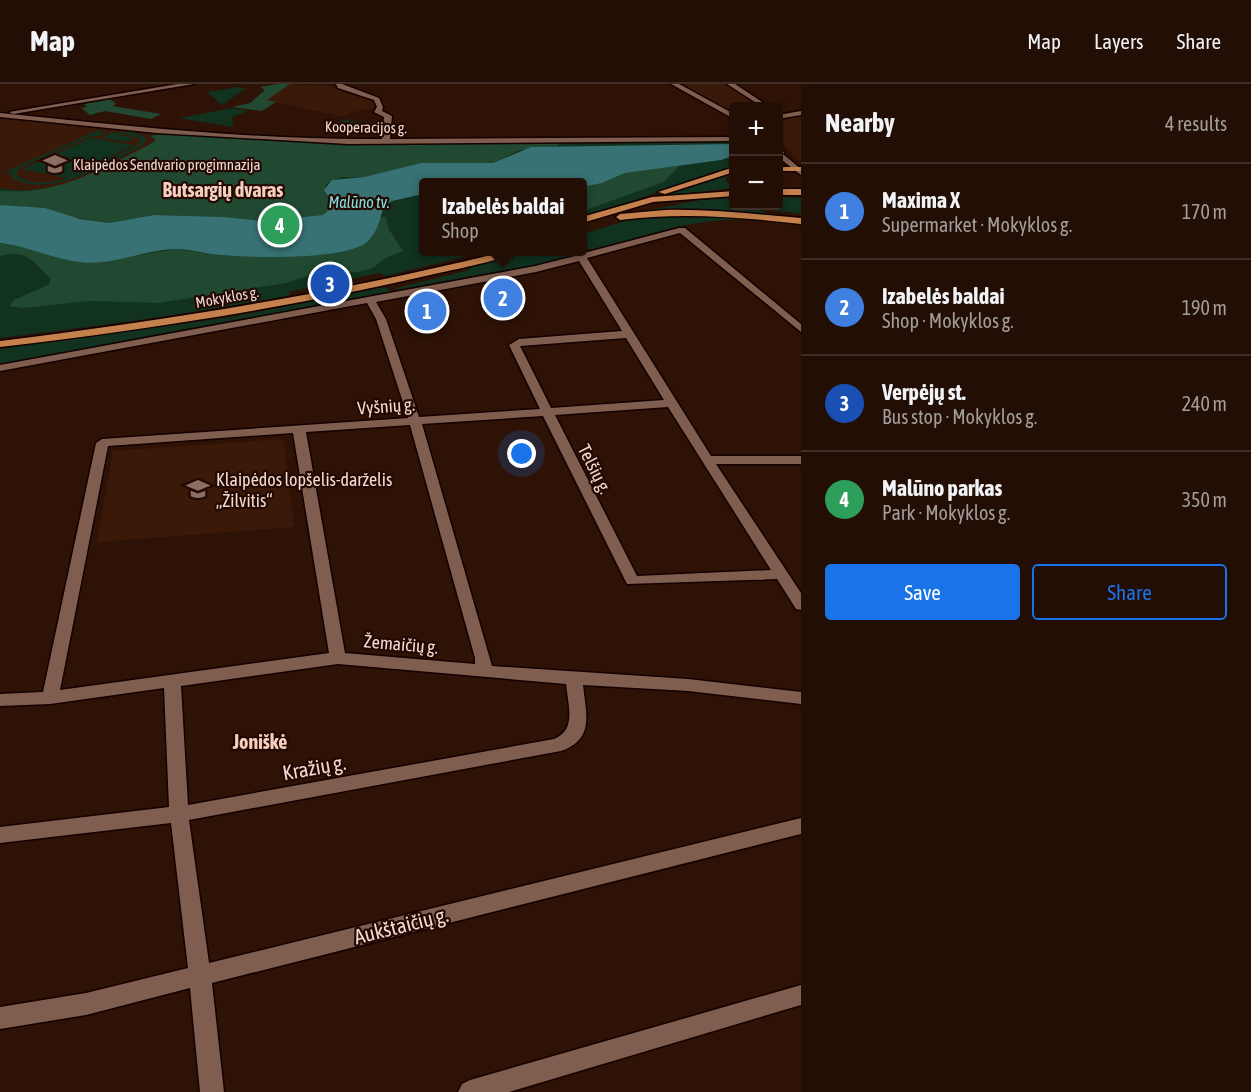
<!DOCTYPE html>
<meta charset="utf-8">
<style>
body{margin:0;font-family:"Asap Condensed",sans-serif;background:#2a170e;color:#f1f3f6}
.controls{position:absolute;right:18px;top:18px;display:grid;overflow:hidden;border-radius:6px;box-shadow:0 3px 9px #0003}
.controls button{width:54px;height:54px;display:grid;place-items:center;padding:0;border:0;border-bottom:2px solid #3f2e26;background:#220e04;color:#f1f3f6;font:30px sans-serif}
.you{position:absolute;left:522px;top:370px;width:21px;height:21px;margin:-15px;border:4px solid #fff;border-radius:50%;background:#1a73e8;box-shadow:0 0 0 9px #1a73e833}
.badge{display:grid;place-items:center;width:39px;height:39px;border-radius:50%;background:#1a73e8;color:#fff;font-size:20px;font-weight:700}
.pin{position:absolute;translate:-50% -50%;border:3px solid #fff;box-shadow:0 2px 6px #0006}
.popup{position:absolute;left:419px;top:94px;width:168px;height:78px;box-sizing:border-box;display:grid;place-content:center;border-radius:6px;background:#220e04;filter:drop-shadow(0 2px 4px #0005);font-size:20px;white-space:nowrap;color:#a29c9a}
.popup b{font-size:22px;color:#f1f3f6}
.popup::after{content:'';position:absolute;left:50%;top:100%;margin-left:-12px;border:12px solid transparent;border-top-color:#220e04}
.list{margin:0;padding:0;list-style:none}
h2{display:flex;justify-content:space-between;align-items:center;height:78px;margin:0;padding:0 24px;font-size:26px}
h2 small{font-size:20px;font-weight:400;color:#a29c9a}
.list li{display:grid;grid-template-columns:39px 1fr auto;gap:18px;align-items:center;box-sizing:border-box;height:96px;padding:0 24px;border-top:2px solid #3f2e26}
.list b{display:block;font-size:22px;white-space:nowrap}
.list p{margin:0;font-size:20px;white-space:nowrap;color:#a29c9a}
.list em{font-size:20px;font-style:normal;color:#a29c9a}
.actions{display:flex;gap:12px;padding:18px 24px}
.actions a{flex:1;padding:14px 0;border:2px solid #1a73e8;border-radius:6px;text-align:center;font-size:21px;color:#1a73e8}
.actions .main{background:#1a73e8;color:#fff}
.map{position:relative;flex:none;width:801px;height:1008px;overflow:hidden}
header{display:flex;align-items:center;gap:36px;box-sizing:border-box;height:84px;padding:0 30px;background:#220e04;border-bottom:2px solid #3f2e26}
header strong{font-size:28px}
nav{display:flex;gap:33px;margin-inline-start:auto;font-size:21px}
main{display:flex}
aside{flex:1;background:#220e04}
.map>svg:first-child{display:block}
</style>
<header>
<strong>Map</strong>
<nav><a>Map</a><a>Layers</a><a>Share</a></nav>
</header>
<main>
<div class="map">
<svg width="801" height="1008" viewBox="0 0 801 1008">
<rect width="100%" height="100%" fill="#2e1206"/>
<!-- built -->
<g fill="#3b1909">
<polygon points="290,0 327,2 374,16 377,23 353,28 344,33 266,16"/>
<polygon points="678,0 734,0 769,22 734,22 733,29"/>
<polygon points="801,28 801,78 779,57 778,29 782,31"/>
<polygon points="0,33 160,50 152,52 156,56 147,62 73,99 38,106 0,107"/>
<polygon points="283,355 294,443 97,458 113,367"/>
</g>
<!-- green -->
<g fill="#10321f" fill-rule="evenodd">
<polygon points="238,3 246,4 222,21 207,8"/>
<polygon points="232,24 248,27 232,33 233,43 179,34"/>
<polygon points="350,35 349,37 383,40 384,55 377,55 382,51 323,42"/>
<path d="M 99,46 L 103,46 L 100,49 L 130,48 L 142,51 L 146,56 L 142,62 C 104,80 56,114 13,95 L 10,88 L 0,90 ZM 112,49 L 103,54 L 126,58 L 136,54 L 115,50 L 126,50 L 139,54 L 140,57 L 138,61 L 67,94 L 134,61 L 91,54 L 22,85 L 67,94 C 53,99 26,102 16,90 L 21,83 L 87,54 Z"/>
<path d="M 160,50 L 348,60 L 733,56 L 733,82 L 583,134 L 582,98 L 424,98 L 424,168 L 484,168 L 386,192 L 380,189 L 288,208 L 291,211 C 195,230 97,242 0,254 L 0,104 C 53,115 101,85 147,62 L 156,56 L 151,52 Z"/>
<polygon points="733,88 725,95 733,104 663,112"/>
<polygon points="779,113 801,114 801,130 771,126 761,122 778,122"/>
<polygon points="733,114 734,122 751,122 767,129 801,135 711,126 650,126 700,116"/>
<path d="M 690,130 L 801,139 L 801,141 C 778,139 754,135 731,136 C 683,137 637,154 591,168 L 583,155 L 583,150 L 644,131 Z"/>
<polygon points="520,168 521,170 531,168 570,168 571,170 568,174 521,186 401,209 396,204 470,186 467,183"/>
<polygon points="385,203 394,210 370,212 371,214 0,282 0,265 232,233"/>
</g>
<!-- forest -->
<g fill="#214831">
<polygon points="277,0 290,0 267,16 276,18 262,27 232,23 250,19 265,6 260,3"/>
<polygon points="110,15 116,20 112,22 161,30 151,35 105,27 90,31 81,24 87,23 84,20"/>
<path d="M 160,50 L 348,60 L 557,57 L 558,62 L 520,66 L 493,79 L 421,79 L 364,93 L 343,93 L 333,96 L 326,101 L 326,111 L 334,122 L 324,131 L 262,137 L 225,133 L 154,131 L 109,139 L 0,121 L 0,107 C 59,111 96,87 147,62 L 156,56 L 151,52 Z"/>
<polygon points="680,81 664,98 583,127 583,103 602,99 625,89"/>
<path d="M 380,133 L 386,133 L 388,144 L 403,167 L 384,175 L 373,184 L 359,188 L 313,190 L 286,199 L 159,219 L 90,217 L 22,224 L 9,222 L 14,216 L 50,200 L 50,194 C 32,177 27,165 0,172 L 0,159 L 96,178 L 176,165 L 218,171 L 269,173 L 367,158 L 373,152 Z"/>
</g>
<!-- water -->
<path fill="#397274" d="M 733,60 L 733,72 L 721,76 L 625,89 L 602,99 L 583,103 L 582,98 L 424,98 L 423,110 L 392,117 L 384,122 C 380,134 377,151 366,159 C 341,176 253,174 221,171 C 206,170 191,165 175,165 C 144,166 112,182 80,178 C 52,175 28,162 0,159 L 0,121 L 45,124 L 80,135 L 109,139 L 154,131 L 225,133 L 262,137 L 323,131 L 334,122 L 324,106 L 332,96 L 364,93 L 421,79 L 493,79 L 531,63 Z"/>
<g fill="none" stroke-linecap="round" stroke-linejoin="round">
<!-- minor casing -->
<g stroke="#140100" stroke-width="3">
<g id="minor">
<polygon points="178,0 194,0 13,30 9,28"/>
<path d="M 336,0 L 342,0 L 379,14 L 383,23 L 382,27 L 392,32 L 390,55 L 734,53 L 734,57 L 348,60 L 157,49 L 0,33 L 0,29 C 127,42 255,56 382,55 L 384,33 L 374,28 L 377,23 L 374,16 L 338,4 Z"/>
<polygon points="671,0 679,0 734,30 734,35"/>
<polygon points="727,0 735,0 768,22 761,22"/>
<polygon points="801,27 801,31 778,35 778,31"/>
<polygon points="778,66 801,85 801,91 778,73"/>
<path d="M 679,144 L 685,144 L 801,240 L 801,248 L 680,149 L 587,174 L 711,372 L 801,372 L 801,380 L 716,380 L 801,509 L 801,526 L 796,525 L 777,495 L 627,500 L 543,332 L 422,340 L 492,582 L 688,595 L 801,608 L 801,620 L 688,607 L 583,601 C 586,630 595,655 561,667 L 189,736 L 209,879 L 801,734 L 801,750 L 212,899 L 224,1008 L 200,1008 L 190,904 L 86,931 L 0,945 L 0,923 L 86,909 L 188,884 L 171,739 L 0,759 L 0,743 L 169,723 L 164,604 L 50,620 L 0,622 L 0,610 L 43,608 L 96,359 L 102,355 L 408,334 L 376,235 L 367,219 L 0,287 L 0,281 L 535,182 L 575,172 L 574,168 L 584,169 ZM 579,177 L 622,247 L 519,255 L 509,261 L 540,325 L 419,333 L 386,235 L 376,218 L 536,188 ZM 626,254 L 664,316 L 551,324 L 520,262 ZM 668,323 L 771,486 L 637,492 L 555,331 ZM 410,341 L 475,574 L 475,580 L 345,569 L 306,348 ZM 293,349 L 329,569 L 60,606 L 108,362 ZM 338,580 L 566,600 C 568,621 577,646 554,655 L 188,721 L 181,602 Z"/>
<polygon points="801,901 801,921 509,1008 458,1008 462,1000 470,996"/>
</g>
</g>
<!-- major casing -->
<g stroke="#140100" stroke-width="3">
<g id="major">
<polygon points="778,67 783,67 784,69 778,71"/>
<polygon points="734,83 734,88 665,110 658,108"/>
<rect x="778" y="83" width="23" height="4"/>
<rect x="778" y="105" width="23" height="6"/>
<polygon points="734,107 734,112 653,118 582,139 582,133 652,113"/>
<path d="M 665,126 C 711,125 756,130 801,134 L 801,140 C 740,133 681,128 620,136 L 616,133 L 620,130 Z"/>
<path d="M 503,168 L 517,168 C 505,176 447,187 430,191 C 288,224 144,246 0,263 L 0,257 C 170,236 337,209 503,168 Z"/>
</g>
</g>
<!-- minor -->
<use href="#minor" fill="#7f5d4f" fill-rule="evenodd"/>
<!-- major -->
<use href="#major" fill="#c4804d" fill-rule="evenodd"/>
</g>
<!-- icons -->
<defs>
<g id="school-bare" transform="scale(1.8)"><path d="M0-5L7-2L0 1L-7-2ZM-4 1L0 2.5L4 1V4Q0 6-4 4Z" fill="#8d6e63" stroke="#230901" stroke-width="2.5" paint-order="stroke"/></g>
</defs>
<g fill-rule="evenodd">
<use href="#school-bare" x="55" y="80"/>
<use href="#school-bare" x="198" y="405"/>
</g>
<g text-anchor="middle" dominant-baseline="central" stroke-width="4.5" stroke-linejoin="round" paint-order="stroke">
<!-- far-street labels -->
<g font-size="15" fill="#efdbd3" stroke="#230901">
<text transform="translate(366 43) rotate(1)">Kooperacijos g.</text>
<text transform="translate(227 213) rotate(-10)">Mokyklos g.</text>
</g>
<!-- far-poi labels -->
<g font-size="15" fill="#efdbd3" stroke="#230901" text-anchor="start">
<text x="73" y="80">Klaipėdos Sendvario progimnazija</text>
</g>
<!-- far-water labels -->
<g font-size="16" font-style="italic" fill="#82e1e3" stroke="#230901">
<text x="359" y="118">Malūno tv.</text>
</g>
<!-- street labels -->
<g font-size="18" fill="#efdbd3" stroke="#230901">
<text transform="translate(386 322) rotate(-4)">Vyšnių g.</text>
<text transform="translate(595 385) rotate(63)">Telšių g.</text>
<text transform="translate(401 560) rotate(5)">Žemaičių g.</text>
</g>
<!-- poi labels -->
<g font-size="18" fill="#efdbd3" stroke="#230901" text-anchor="start">
<text x="216" y="395">Klaipėdos lopšelis-darželis<tspan x="216" dy="21">„Žilvitis“</tspan></text>
</g>
<!-- far-district labels -->
<g font-size="20" font-weight="bold" fill="#f7cfbf" stroke="#230901">
<text x="223" y="105">Butsargių dvaras</text>
</g>
<!-- neighbourhood labels -->
<g font-size="20" font-weight="bold" fill="#f7cfbf" stroke="#230901">
<text x="260" y="657">Joniškė</text>
</g>
<!-- near-street labels -->
<g font-size="21" fill="#efdbd3" stroke="#230901">
<text transform="translate(314 683) rotate(-10)">Kražių g.</text>
<text transform="translate(401 841) rotate(-14)">Aukštaičių g.</text>
</g>
</g>
</svg>
<div class="controls">
<button>+</button>
<button>−</button>
</div>
<div class="you"></div>
<div class="pin badge" style="left:427px;top:227px;background:#3f7fe0">1</div>
<div class="pin badge" style="left:503px;top:214px;background:#3f7fe0">2</div>
<div class="popup"><b>Izabelės baldai</b>Shop</div>
<div class="pin badge" style="left:330px;top:200px;background:#1a4fb4">3</div>
<div class="pin badge" style="left:280px;top:141px;background:#2e9e5b">4</div>
</div>
<aside>
<h2>Nearby<small>4 results</small></h2>
<ul class="list">
<li><span class="badge" style="background:#3f7fe0">1</span><div><b>Maxima X</b><p>Supermarket · Mokyklos g.</p></div><em>170 m</em></li>
<li><span class="badge" style="background:#3f7fe0">2</span><div><b>Izabelės baldai</b><p>Shop · Mokyklos g.</p></div><em>190 m</em></li>
<li><span class="badge" style="background:#1a4fb4">3</span><div><b>Verpėjų st.</b><p>Bus stop · Mokyklos g.</p></div><em>240 m</em></li>
<li><span class="badge" style="background:#2e9e5b">4</span><div><b>Malūno parkas</b><p>Park · Mokyklos g.</p></div><em>350 m</em></li>
</ul>
<div class="actions"><a class="main">Save</a><a>Share</a></div>
</aside>
</main>
